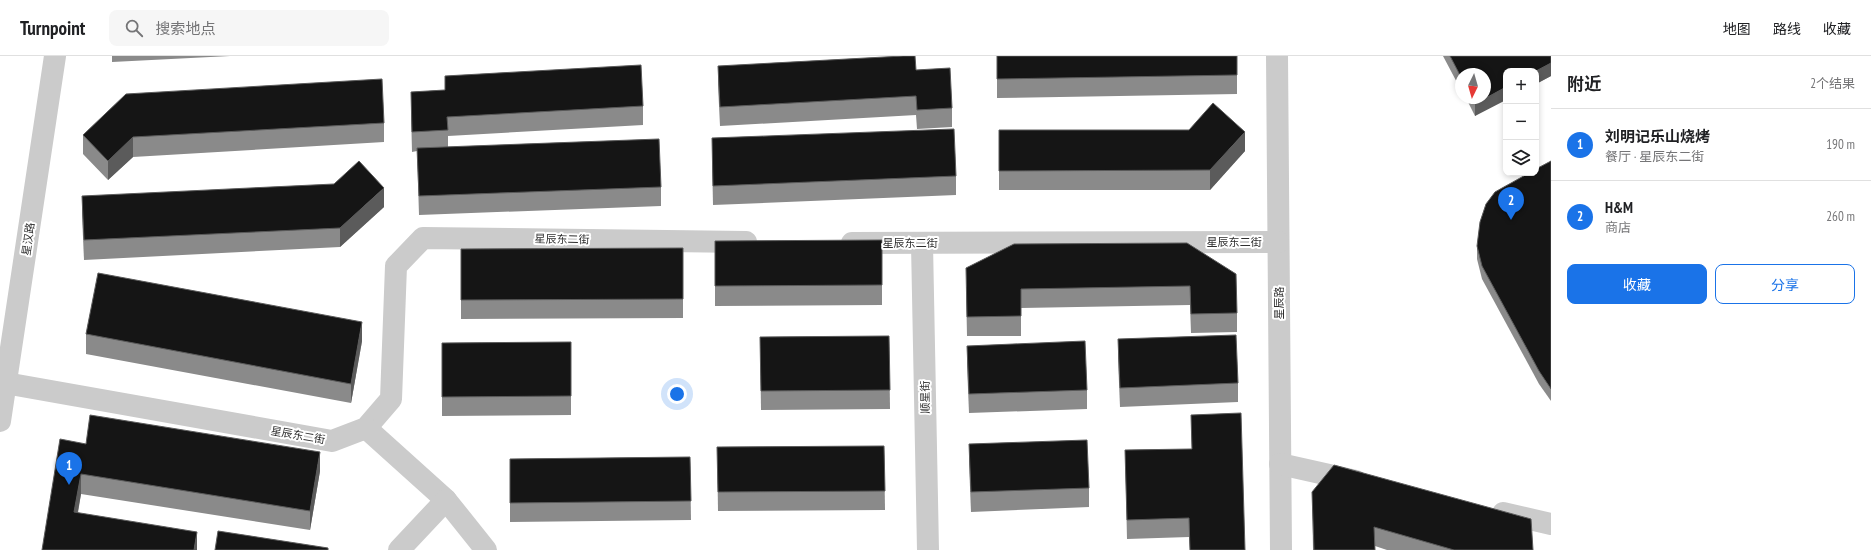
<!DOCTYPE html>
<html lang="zh">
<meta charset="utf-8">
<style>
body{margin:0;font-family:"PT Sans Narrow","Noto Sans SC",sans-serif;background:#f6f6f6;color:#202124}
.controls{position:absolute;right:12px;top:12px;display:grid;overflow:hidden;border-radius:8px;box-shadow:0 2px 6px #0003}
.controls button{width:36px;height:36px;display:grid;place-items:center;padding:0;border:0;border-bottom:1px solid #e0e0e0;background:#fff;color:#202124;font:20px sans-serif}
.compass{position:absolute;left:1455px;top:12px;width:36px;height:36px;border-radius:50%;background:#fff;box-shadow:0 2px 6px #0003;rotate:185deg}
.you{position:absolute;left:677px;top:338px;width:14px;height:14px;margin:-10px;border:3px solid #fff;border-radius:50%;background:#1a73e8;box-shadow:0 0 0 6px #1a73e833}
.badge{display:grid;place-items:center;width:26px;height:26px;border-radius:50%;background:#1a73e8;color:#fff;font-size:13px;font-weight:700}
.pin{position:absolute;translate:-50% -33px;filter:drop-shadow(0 1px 2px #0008)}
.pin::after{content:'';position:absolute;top:21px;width:14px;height:12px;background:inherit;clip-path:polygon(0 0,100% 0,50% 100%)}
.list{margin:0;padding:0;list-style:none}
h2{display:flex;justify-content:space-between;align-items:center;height:52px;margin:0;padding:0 16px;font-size:17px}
h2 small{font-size:13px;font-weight:400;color:#757577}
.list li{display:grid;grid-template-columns:26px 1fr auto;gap:12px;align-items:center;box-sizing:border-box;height:72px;padding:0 16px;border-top:1px solid #e0e0e0}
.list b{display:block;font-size:15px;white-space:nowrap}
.list p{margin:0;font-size:13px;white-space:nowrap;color:#757577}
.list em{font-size:13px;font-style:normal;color:#757577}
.actions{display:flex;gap:8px;padding:12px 16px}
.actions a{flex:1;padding:9px 0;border:1px solid #1a73e8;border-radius:8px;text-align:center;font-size:14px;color:#1a73e8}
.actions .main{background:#1a73e8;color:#fff}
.icon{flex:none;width:22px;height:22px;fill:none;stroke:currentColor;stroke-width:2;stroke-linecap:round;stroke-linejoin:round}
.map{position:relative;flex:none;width:1551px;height:494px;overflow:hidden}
header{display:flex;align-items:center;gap:24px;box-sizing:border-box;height:56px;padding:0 20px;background:#fff;border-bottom:1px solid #e0e0e0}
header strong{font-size:19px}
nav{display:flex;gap:22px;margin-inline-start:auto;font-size:14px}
.search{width:280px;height:36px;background:#f6f6f6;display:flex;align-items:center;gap:10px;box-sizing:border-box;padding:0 14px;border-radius:8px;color:#757577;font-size:15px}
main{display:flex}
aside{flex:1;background:#fff}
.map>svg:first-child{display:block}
</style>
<header>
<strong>Turnpoint</strong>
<div class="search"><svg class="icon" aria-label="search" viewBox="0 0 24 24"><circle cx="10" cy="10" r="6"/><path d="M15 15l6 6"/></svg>搜索地点</div>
<nav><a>地图</a><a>路线</a><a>收藏</a></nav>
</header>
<main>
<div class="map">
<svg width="1551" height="494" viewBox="0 0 1551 494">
<rect width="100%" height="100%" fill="#fff"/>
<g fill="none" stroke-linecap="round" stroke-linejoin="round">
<!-- minor -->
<g stroke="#cbcbcb" stroke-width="22">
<polyline points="1277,0 1281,494"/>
<polyline points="852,187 1278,186"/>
<polyline points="922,188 928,494"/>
<polyline points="0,326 332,385 366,372 391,343 396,210 423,182 746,186"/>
<polyline points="366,372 446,444 486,494"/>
<polyline points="1280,408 1356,425"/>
<polyline points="1503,457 1551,468"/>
<polyline points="399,494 446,444"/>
</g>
<!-- tertiary -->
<polyline stroke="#cbcbcb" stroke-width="22" points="0,365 55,0"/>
</g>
<!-- wall -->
<g fill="#8a8a8a">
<polygon points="112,0 230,0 112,6"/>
<polygon points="997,0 1237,0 1237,38 997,42"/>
<polygon points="1443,0 1551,0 1551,20 1536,28 1536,15 1475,60 1466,42 1485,42 1461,18 1461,34"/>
<polygon points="718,10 916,14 952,52 952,71 917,73 916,59 720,70 718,29"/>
<polygon points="445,20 643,50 643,69 448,80 448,91 661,131 661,150 419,159 417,95 412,96 411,55 411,36 445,34"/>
<polygon points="384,67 384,86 133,101 108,124 83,98 83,79"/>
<polygon points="999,74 1245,95 1210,134 999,134"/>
<polygon points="712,82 956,120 956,139 713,149 712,101"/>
<polygon points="1551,105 1551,345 1539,328 1482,223 1477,203 1477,190"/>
<polygon points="82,140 384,151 340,191 84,204 82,159"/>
<polygon points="882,184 882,249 715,250 715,185"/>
<polygon points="1187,187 1237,257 1237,276 1191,277 1190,249 1021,252 1021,280 967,280 966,231"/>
<polygon points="683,192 683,262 461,263 461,193"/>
<polygon points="86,278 362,285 351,347 86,298"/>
<polygon points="889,280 890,353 761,354 760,281"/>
<polygon points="1118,283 1238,327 1238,346 1120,351 1118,303"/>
<polygon points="571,286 571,359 442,360 442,287"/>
<polygon points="967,290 1087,334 1087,353 969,357 967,309"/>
<polygon points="1191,359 1245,494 1190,494 1189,481 1127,483 1125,394 1192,393"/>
<polygon points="86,388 320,415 310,474 81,438 78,457 197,494 42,494"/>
<polygon points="969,388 1089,432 1089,451 971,456 969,407"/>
<polygon points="884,390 885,454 718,455 717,391"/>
<polygon points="690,401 691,464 510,466 510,403"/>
<polygon points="1312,436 1533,494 1387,494 1375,490 1375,494 1313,494"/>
</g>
<!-- shaded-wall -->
<g fill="#5b5b5b">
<polygon points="1551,7 1551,20 1536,28 1536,15"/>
<polygon points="1506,31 1506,44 1475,60 1475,48"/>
<polygon points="1245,76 1245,95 1210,134 1210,114"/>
<polygon points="133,81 133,101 108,124 108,105"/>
<polygon points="384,132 384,151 340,191 340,172"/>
<polygon points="362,266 362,285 351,347 351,328"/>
<polygon points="320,396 320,415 310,474 310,455"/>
<polygon points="81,418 81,438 74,476 74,456"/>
<polygon points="197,476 197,494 194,494"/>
</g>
<!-- building -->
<g fill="#151515" stroke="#5b5b5b">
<polygon points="903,0 915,0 916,14 950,12 952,52 917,54 916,40 720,51 718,10"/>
<polygon points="997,0 1237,0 1237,19 997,23"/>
<polygon points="1450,0 1551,0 1551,7 1536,15 1506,15 1506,31 1475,48 1472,42 1485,42 1485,18 1461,18 1461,21"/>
<polygon points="641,9 643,50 447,61 448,74 412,76 411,36 445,34 445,20"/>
<polygon points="382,23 384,67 133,81 108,105 83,79 126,38"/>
<polygon points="1213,47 1245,76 1210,114 999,115 999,74 1189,74"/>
<polygon points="954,73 956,120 713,130 712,82"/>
<polygon points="659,83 661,131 419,140 417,92"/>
<polygon points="359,105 384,132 340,172 84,184 82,140 334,128"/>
<polygon points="1551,105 1551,333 1539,315 1482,210 1477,190 1480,166 1486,148 1495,136 1529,117 1536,117 1536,113"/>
<polygon points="882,184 882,229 715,230 715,185"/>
<polygon points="1187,187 1236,218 1237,257 1191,258 1190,230 1021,233 1021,260 967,261 966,212 1014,188"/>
<polygon points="683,192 683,243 461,244 461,193"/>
<polygon points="98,217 362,266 351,328 86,278"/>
<polygon points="1236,279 1238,327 1120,332 1118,283"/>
<polygon points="889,280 890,334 761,335 760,281"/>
<polygon points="1085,285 1087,334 969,338 967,290"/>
<polygon points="571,286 571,340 442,341 442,287"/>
<polygon points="1241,357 1245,494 1190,494 1189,462 1127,464 1125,394 1192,393 1191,359"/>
<polygon points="90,359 320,396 310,455 81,418 74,456 197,476 194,494 42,494 60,383 86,388"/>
<polygon points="1087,384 1089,432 971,436 969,388"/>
<polygon points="884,390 885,435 718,436 717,391"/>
<polygon points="690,401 691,445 510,447 510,403"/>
<polygon points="1334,409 1531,463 1533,494 1454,494 1374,471 1375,494 1314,494 1312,436"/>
<polygon points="218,475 328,492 328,494 215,494"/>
</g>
<g text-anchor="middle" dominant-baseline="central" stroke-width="4" stroke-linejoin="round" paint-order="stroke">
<!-- street labels -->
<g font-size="11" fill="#2e2e2e" stroke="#fff">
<text transform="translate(28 183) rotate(-82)">星汉路</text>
<text transform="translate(562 183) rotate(1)">星辰东二街</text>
<text x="1234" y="186">星辰东二街</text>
<text x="910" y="187">星辰东二街</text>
<text transform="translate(1279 247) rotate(-90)">星辰路</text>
<text transform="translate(925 341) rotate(-91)">顺星街</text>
<text transform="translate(298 379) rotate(10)">星辰东二街</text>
</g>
</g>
</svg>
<div class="controls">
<button>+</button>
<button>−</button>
<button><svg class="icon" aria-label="layers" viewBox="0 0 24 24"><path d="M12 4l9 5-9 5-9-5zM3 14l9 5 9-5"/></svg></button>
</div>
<svg class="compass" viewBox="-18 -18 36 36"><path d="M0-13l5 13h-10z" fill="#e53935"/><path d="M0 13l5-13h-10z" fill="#757577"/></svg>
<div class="you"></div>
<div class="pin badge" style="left:69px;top:429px">1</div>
<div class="pin badge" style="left:1511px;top:164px">2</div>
</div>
<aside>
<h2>附近<small>2个结果</small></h2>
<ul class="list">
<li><span class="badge">1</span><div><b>刘明记乐山烧烤</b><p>餐厅 · 星辰东二街</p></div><em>190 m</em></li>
<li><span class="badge">2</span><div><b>H&amp;M</b><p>商店</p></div><em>260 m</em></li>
</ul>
<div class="actions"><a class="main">收藏</a><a>分享</a></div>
</aside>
</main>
